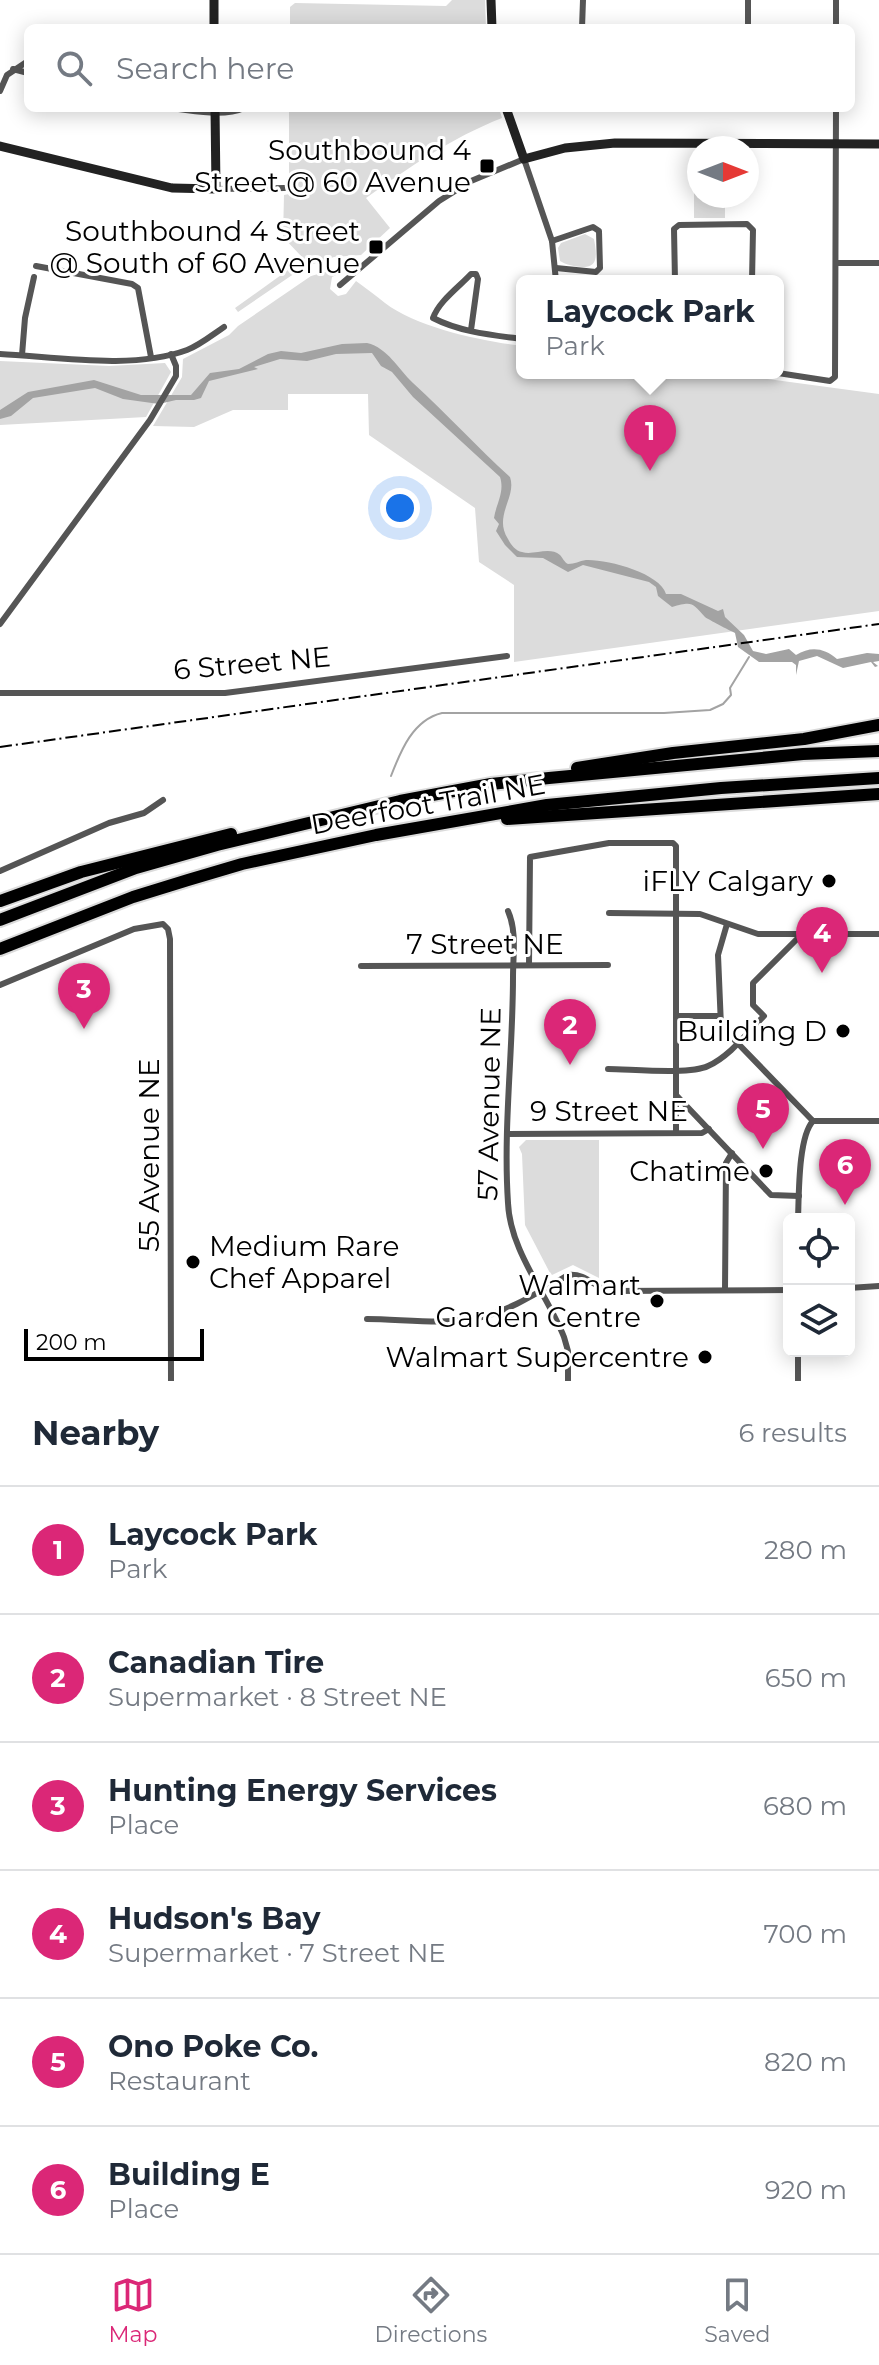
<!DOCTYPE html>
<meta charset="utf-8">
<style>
body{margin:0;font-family:Montserrat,sans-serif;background:#f6f6f7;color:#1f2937}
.controls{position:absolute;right:24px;bottom:24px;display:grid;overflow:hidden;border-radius:12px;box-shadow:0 4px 20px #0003}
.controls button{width:72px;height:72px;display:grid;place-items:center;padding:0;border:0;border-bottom:2px solid #e0e1e3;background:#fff;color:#1f2937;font:40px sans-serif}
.compass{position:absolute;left:687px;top:136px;width:72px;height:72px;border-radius:50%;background:#fff;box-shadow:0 4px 20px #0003;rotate:90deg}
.scale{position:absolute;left:24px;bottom:20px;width:180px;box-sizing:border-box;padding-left:8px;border:4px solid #000;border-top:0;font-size:22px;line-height:28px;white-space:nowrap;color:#000;-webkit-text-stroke:6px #fff;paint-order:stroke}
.you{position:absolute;left:400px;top:508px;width:28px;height:28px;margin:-20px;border:6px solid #fff;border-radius:50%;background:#1a73e8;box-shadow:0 0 0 12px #1a73e833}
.badge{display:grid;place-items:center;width:52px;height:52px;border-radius:50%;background:#db2777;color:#fff;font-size:26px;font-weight:700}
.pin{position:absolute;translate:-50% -66px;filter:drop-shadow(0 2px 4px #0008)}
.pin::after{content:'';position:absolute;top:42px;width:28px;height:24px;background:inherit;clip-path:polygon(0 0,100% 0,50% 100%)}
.popup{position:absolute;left:516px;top:275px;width:268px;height:104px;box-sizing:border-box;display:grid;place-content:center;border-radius:12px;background:#fff;filter:drop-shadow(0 2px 6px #0005);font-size:26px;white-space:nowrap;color:#747a83}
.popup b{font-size:30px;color:#1f2937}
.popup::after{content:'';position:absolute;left:50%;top:100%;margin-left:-16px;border:16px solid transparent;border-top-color:#fff}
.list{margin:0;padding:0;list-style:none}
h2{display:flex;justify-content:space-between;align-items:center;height:104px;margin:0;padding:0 32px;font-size:34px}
h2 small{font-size:26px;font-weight:400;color:#747a83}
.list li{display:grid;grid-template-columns:52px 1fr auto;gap:24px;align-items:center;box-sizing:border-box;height:128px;padding:0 32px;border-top:2px solid #e0e1e3}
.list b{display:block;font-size:30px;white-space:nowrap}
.list p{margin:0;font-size:26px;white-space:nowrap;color:#747a83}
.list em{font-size:26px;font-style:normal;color:#747a83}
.icon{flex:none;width:44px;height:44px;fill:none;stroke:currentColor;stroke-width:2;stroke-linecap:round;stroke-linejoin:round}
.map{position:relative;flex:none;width:879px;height:1381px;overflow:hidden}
.search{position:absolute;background:#fff;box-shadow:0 4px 20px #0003;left:24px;right:24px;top:24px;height:88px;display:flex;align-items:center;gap:20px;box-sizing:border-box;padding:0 28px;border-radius:12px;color:#747a83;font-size:30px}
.sheet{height:872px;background:#fff}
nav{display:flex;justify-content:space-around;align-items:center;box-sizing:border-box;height:112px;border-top:2px solid #e0e1e3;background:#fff;font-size:22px;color:#747a83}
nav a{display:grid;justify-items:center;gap:4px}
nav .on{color:#db2777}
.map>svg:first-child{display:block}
</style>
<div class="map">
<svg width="879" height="1381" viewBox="0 0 879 1381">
<rect width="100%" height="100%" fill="#fff"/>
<!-- green -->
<g fill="#dcdcdc">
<polygon points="452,0 485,0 486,28 290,28 290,7 295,3 446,6"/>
<path d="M 289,108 L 499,108 L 502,118 C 451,138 410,167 366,198 L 390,228 L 361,255 L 334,257 L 304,267 L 238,312 L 235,308 L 295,265 L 301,256 L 283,237 L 284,195 L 289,194 Z"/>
<polygon points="694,189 699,189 699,196 725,196 725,218 694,218"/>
<path d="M 585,234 L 594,239 C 595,245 597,254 595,260 C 592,272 568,266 560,261 L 558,248 L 561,243 Z"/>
<path d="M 343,267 L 353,267 L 332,277 L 330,289 L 338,296 L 346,294 L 356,281 C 366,288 376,296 385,303 C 418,328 482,341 522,346 L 522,373 L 724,373 L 879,394 L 879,611 L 514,662 L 514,585 L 479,562 L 475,508 L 369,435 L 368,394 L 288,394 L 288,410 L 233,410 L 194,427 L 153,426 L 182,377 L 183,359 L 229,335 L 238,326 L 311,276 Z"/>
<polygon points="0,361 109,366 165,363 171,372 146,417 0,425"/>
<polygon points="526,1140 599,1140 599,1278 573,1265 552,1275 550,1273 525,1225 522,1154 519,1147"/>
</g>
<!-- water -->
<path fill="#a3a3a3" d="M 367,343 C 388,348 398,369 413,383 C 448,415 477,447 510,477 C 517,497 493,516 508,539 C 511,545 516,551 522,552 C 533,556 549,546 560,555 C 563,558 564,562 568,564 C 575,564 579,561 586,560 C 607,559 660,573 666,594 L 681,594 L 718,611 L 723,609 L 725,617 L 744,635 L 753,651 L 766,654 L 789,649 L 796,655 C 811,646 824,648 837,659 L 867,653 L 879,654 L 879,661 L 873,662 L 878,666 L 875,667 L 871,662 L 843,668 L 817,656 L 799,661 L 796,675 L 796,665 L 792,662 L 759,662 L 738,647 L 735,633 C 729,630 709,620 705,617 C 692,603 693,601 672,607 L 658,596 L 656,587 L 649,582 L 583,565 L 568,572 L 543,558 L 517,557 L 505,545 L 496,531 L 499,524 L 494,518 C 496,504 505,492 500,477 L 413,397 L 392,372 L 381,366 L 372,353 L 336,354 L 307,361 L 280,359 L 254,367 L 258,369 L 209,381 L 201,398 L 194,400 L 176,400 L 159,404 L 123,399 L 95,388 L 33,398 L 11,416 L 0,419 L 0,410 L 28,392 L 94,380 L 141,395 L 191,395 L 210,373 L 239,369 L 268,354 L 281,351 L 301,353 L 342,344 Z"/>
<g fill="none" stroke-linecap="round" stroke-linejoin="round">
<!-- stream -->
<path stroke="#a3a3a3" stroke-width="2" d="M 391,776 C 401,750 413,720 442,713 L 664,713 L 710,710 L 723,704 L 731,695 L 730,688 L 749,657"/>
<!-- highway casing -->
<g stroke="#dbdbdb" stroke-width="16">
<g id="highway">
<polyline points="577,768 673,753 804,739 879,725"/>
<polyline points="507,819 879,794"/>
<polyline points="0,901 81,872 231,834"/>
<polyline points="0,920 136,868 217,845 400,801 491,784 549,778 803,754 879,751"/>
<polyline points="0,949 133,897 188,880 242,864 376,835 547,805 721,788 879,778"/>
</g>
</g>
<!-- street -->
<g stroke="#555" stroke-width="6">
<polyline points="582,28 583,0"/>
<polyline points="748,28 748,0"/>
<polyline points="836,28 836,0"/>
<polyline points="13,69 28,73"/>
<polyline points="0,91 7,75 28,61"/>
<path d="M 171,108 C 191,111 225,117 244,108"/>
<polyline points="216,189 285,188"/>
<polyline points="552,241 593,227 599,231 600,268 596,272 556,268"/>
<polyline points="836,263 879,263"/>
<polyline points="36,266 132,284 138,288 151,357"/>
<polyline points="675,281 674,229 679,225 747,224 753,230 752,281"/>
<polyline points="340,285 439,201 471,181 524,159 552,241 556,281"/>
<path d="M 471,330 L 478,279 L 476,274 L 471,274 C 459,287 439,301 433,318 C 460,332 492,335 522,339"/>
<path d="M 0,354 C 57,357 133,370 187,350 C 200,345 212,335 224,327"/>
<polyline points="22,355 25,318 34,277"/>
<polyline points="778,373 830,381 835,377 836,108"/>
<polyline points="0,624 150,420 176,376 176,366 171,354"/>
<polyline points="0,693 225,693 507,656"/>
<polyline points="0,871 109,823 144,813 163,800"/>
<path d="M 508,911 C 517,931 513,956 513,977 C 513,1053 503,1128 508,1203 C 510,1251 547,1294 564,1337 L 568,1351 L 568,1381"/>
<polyline points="609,913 700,914 758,934 879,934"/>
<polyline points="727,924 718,955 721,1026 813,1121"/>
<polyline points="529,965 530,857 609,843 673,843 676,846 676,1095 771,1195 799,1196"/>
<polyline points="361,966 608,965"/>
<polyline points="0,985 134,929 163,924 168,929 170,939 171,1381"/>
<polyline points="676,1016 719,1016"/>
<path d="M 608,1069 C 630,1069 690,1075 708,1066 C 730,1056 747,1033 764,1016 L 753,1005 L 753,983 L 801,935"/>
<polyline points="676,1095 676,1133"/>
<polyline points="813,1121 879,1121"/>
<polyline points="508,1134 702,1133 709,1129"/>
<path d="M 798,1219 C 799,1196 798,1137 813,1121"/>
<polyline points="849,1288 879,1286"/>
<polyline points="725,1290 726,1163 732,1153"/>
<path d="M 367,1319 C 401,1319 445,1325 478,1318 C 510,1311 540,1291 568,1275 C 587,1273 594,1288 610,1291 L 789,1290"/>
<polyline points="798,1381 798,1351"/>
</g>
<!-- secondary -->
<g stroke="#222" stroke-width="9">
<polyline points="214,0 214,28"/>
<polyline points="491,0 492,28"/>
<polyline points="506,108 524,159 565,148 615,143 879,144"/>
<polyline points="0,146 172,188 216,189 215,108"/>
</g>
<!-- highway -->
<use href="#highway" stroke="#000" stroke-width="12"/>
<!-- rail -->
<polyline stroke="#000" stroke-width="2" stroke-dasharray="12 4 2 4" stroke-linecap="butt" points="0,747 879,624"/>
</g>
<!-- markers -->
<g fill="#000" stroke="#fff" stroke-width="3">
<rect x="479" y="158" width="16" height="16" rx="4"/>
<rect x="368" y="239" width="16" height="16" rx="4"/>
<circle cx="829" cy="881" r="8"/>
<circle cx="843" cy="1031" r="8"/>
<circle cx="766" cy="1171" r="8"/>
<circle cx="193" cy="1262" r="8"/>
<circle cx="657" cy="1301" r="8"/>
<circle cx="705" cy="1357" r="8"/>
</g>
<g text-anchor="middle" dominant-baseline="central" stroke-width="6" stroke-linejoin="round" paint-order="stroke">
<!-- poi labels -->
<g font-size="28" fill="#000" stroke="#fff" text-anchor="end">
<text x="471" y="150">Southbound 4<tspan x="471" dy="32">Street @ 60 Avenue</tspan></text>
<text x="360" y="231">Southbound 4 Street<tspan x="360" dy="32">@ South of 60 Avenue</tspan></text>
<text x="813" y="881">iFLY Calgary</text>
<text x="827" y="1031">Building D</text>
<text x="750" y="1171">Chatime</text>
<text x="209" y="1246" text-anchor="start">Medium Rare<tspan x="209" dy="32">Chef Apparel</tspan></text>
<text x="641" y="1285">Walmart<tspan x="641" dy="32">Garden Centre</tspan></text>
<text x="689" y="1357">Walmart Supercentre</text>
</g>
<!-- street labels -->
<g font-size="28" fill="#000" stroke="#fff">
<text transform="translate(252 663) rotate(-5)">6 Street NE</text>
<text transform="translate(428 804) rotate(-10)">Deerfoot Trail NE</text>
<text x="485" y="944">7 Street NE</text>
<text transform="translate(489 1104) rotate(-89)">57 Avenue NE</text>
<text x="609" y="1111">9 Street NE</text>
<text transform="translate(149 1155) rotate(-90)">55 Avenue NE</text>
</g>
</g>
</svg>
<div class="controls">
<button><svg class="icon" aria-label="locate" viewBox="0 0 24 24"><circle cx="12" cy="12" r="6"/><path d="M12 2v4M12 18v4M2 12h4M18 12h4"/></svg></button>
<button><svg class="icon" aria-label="layers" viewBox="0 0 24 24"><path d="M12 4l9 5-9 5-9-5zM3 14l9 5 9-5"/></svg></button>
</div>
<svg class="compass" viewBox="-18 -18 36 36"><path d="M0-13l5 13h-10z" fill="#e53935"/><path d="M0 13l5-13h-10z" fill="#747a83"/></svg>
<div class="scale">200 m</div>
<div class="you"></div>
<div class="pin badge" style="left:650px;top:471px">1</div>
<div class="popup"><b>Laycock Park</b>Park</div>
<div class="pin badge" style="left:570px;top:1065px">2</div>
<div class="pin badge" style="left:84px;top:1029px">3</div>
<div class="pin badge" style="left:822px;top:973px">4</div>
<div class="pin badge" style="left:763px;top:1149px">5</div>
<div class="pin badge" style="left:845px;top:1205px">6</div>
<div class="search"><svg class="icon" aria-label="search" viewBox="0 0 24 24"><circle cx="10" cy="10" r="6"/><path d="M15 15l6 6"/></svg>Search here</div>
</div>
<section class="sheet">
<h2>Nearby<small>6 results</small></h2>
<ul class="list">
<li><span class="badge">1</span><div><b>Laycock Park</b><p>Park</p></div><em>280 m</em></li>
<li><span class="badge">2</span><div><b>Canadian Tire</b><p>Supermarket · 8 Street NE</p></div><em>650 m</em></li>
<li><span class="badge">3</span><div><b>Hunting Energy Services</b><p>Place</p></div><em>680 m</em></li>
<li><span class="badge">4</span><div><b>Hudson's Bay</b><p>Supermarket · 7 Street NE</p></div><em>700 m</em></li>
<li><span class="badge">5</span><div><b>Ono Poke Co.</b><p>Restaurant</p></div><em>820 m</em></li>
<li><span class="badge">6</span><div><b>Building E</b><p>Place</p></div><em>920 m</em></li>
</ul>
</section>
<nav>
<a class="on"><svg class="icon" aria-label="map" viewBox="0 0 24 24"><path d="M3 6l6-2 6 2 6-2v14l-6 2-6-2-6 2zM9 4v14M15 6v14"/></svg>Map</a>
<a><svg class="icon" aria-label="directions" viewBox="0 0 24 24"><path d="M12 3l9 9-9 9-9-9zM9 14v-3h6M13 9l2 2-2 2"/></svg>Directions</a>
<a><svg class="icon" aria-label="saved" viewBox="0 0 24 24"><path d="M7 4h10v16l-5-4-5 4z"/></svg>Saved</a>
</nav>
